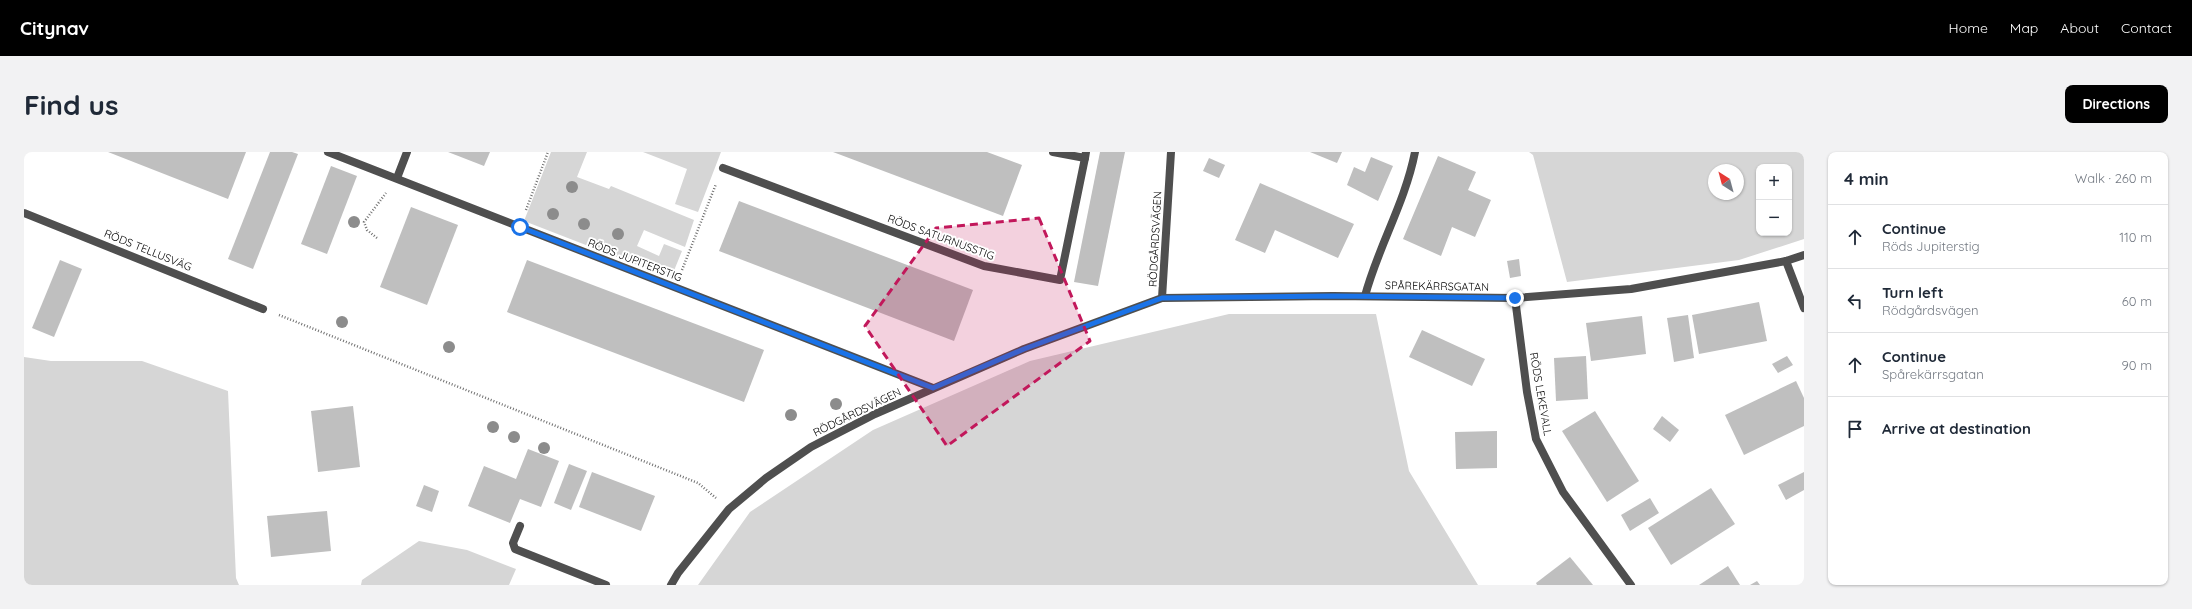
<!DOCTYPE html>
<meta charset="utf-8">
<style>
body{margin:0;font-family:Quicksand,sans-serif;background:#f2f2f3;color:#1f2937}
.controls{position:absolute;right:12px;top:12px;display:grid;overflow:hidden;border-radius:8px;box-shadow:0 1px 3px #0004}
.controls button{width:36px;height:36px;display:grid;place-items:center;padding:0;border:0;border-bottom:1px solid #e0e1e3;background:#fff;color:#1f2937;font:20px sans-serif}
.compass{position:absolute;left:1684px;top:12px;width:36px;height:36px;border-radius:50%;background:#fff;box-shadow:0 1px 3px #0004;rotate:324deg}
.stop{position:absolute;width:12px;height:12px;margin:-9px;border:3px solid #1a73e8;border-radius:50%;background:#fff}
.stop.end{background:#1a73e8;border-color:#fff;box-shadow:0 1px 4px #0008}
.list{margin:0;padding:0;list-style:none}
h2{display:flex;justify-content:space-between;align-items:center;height:52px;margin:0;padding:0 16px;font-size:17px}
h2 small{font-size:13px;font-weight:400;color:#747a83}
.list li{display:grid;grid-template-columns:26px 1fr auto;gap:12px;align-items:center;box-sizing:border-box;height:64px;padding:0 16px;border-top:1px solid #e0e1e3}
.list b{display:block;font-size:15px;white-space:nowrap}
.list p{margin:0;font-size:13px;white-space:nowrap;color:#747a83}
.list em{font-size:13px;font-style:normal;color:#747a83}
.icon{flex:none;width:22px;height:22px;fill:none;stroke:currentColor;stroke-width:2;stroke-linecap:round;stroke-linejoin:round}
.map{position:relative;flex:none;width:1780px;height:433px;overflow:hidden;border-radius:8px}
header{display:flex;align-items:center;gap:24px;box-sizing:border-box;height:56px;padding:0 20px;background:#000;color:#fff}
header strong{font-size:19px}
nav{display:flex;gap:22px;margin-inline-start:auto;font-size:14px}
.intro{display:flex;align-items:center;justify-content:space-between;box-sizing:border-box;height:96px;padding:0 24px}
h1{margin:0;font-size:28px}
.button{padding:10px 18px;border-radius:8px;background:#000;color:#fff;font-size:14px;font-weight:700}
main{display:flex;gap:24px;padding:0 24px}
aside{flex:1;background:#fff;border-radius:8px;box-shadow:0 1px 3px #0004}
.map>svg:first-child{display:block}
</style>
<header>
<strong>Citynav</strong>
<nav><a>Home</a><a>Map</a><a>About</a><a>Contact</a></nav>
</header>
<div class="intro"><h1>Find us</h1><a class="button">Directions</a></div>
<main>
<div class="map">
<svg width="1780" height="433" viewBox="0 0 1780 433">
<rect width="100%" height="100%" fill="#fff"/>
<!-- green -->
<g fill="#d6d6d6" fill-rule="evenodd">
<polygon points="527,0 563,0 553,25 585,37 587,34 670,68 661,95 620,78 613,94 635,104 640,92 658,99 647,126 500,69"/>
<polygon points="619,0 697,0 674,60 651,52 663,17"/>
<path d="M 1505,0 L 1780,0 L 1780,87 L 1715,108 L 1543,130 L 1509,3 ZM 1735,15 L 1765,15 L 1765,81 L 1735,81 ZM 1690,18 L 1714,18 L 1714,42 L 1690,42 Z"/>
<polygon points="1205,162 1352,162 1385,319 1454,433 674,433 726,360 849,278 1006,209"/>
<polygon points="0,205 27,209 118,209 204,239 212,426 215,433 0,433"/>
<polygon points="395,389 443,398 492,417 485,433 337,433 338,428"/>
</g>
<!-- building -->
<g fill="#bfbfbf">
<polygon points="84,0 222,0 204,47"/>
<polygon points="246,0 268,0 274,2 229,117 204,107"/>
<polygon points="424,0 466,0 460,14"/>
<polygon points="809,0 963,0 998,13 979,64"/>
<polygon points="1076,0 1101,0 1074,134 1050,130"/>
<polygon points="1286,0 1318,0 1313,11"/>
<polygon points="1414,4 1452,20 1444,38 1467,48 1451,85 1428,75 1417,104 1379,87"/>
<polygon points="1347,5 1369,14 1354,49 1323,33 1330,15 1341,20"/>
<polygon points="1185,6 1201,13 1195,26 1179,19"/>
<polygon points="307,14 333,24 303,102 277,92"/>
<polygon points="1236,31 1330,72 1314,106 1251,78 1241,101 1211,88"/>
<polygon points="715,49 949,138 930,189 695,99"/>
<polygon points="387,55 434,73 403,153 356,135"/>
<polygon points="1495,107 1497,124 1486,126 1483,109"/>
<polygon points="36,108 58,117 30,185 8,176"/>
<polygon points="503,108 740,198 720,250 483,160"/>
<polygon points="1735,150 1743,189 1675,202 1668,163"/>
<polygon points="1664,163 1670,206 1650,210 1643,166"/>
<polygon points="1618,164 1622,202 1567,209 1562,171"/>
<polygon points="1398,178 1461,207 1448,234 1385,205"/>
<polygon points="1562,204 1564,247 1532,249 1530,206"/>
<polygon points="1763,204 1769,213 1754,221 1748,212"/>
<polygon points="1772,229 1780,246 1780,274 1720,303 1701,263"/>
<polygon points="329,254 336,315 294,320 287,259"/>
<polygon points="1571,259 1615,329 1583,350 1538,279"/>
<polygon points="1638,264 1655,278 1646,290 1629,277"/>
<polygon points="1473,279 1473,316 1432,317 1431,280"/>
<polygon points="504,297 535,309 517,355 496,347 486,371 444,354 460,314 492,327"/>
<polygon points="545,312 563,319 547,358 530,351"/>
<polygon points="568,320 631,344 617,379 555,355"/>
<polygon points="1780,320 1780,338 1762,348 1754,333"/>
<polygon points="400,333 415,339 408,360 392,354"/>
<polygon points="1687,336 1711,372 1647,413 1624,376"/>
<polygon points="1626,346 1635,361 1606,379 1597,363"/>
<polygon points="303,359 307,399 247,405 243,364"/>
<polygon points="1546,405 1569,433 1513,433 1512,431"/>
<polygon points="1704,414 1716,433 1675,433"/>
<polygon points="1733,429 1736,433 1726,433"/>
</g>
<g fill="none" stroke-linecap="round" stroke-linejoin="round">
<!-- path -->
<g stroke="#717171" stroke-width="2.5" stroke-dasharray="1 2" stroke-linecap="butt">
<polyline points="502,58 524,0"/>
<polyline points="353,86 343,78 340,70 362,41"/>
<polyline points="658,118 692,32"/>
<polyline points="255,163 674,331 692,346"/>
</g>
<!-- lane -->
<g stroke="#4f4f4f" stroke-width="8">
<polyline points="304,0 909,236"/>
<polyline points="373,26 383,0"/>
<path d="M 1341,144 C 1354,95 1381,51 1391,0"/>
<polyline points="496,374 489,391 491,397 582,433"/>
</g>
<!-- street -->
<g stroke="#4f4f4f" stroke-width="8">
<polyline points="1029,0 1061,6 1062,0"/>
<polyline points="699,16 960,114 1036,128 1061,6"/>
<polyline points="0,61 239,157"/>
<polyline points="1762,109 1780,156"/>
<polyline points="1138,146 1309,144 1491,146 1607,137 1762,109 1780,103"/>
<polyline points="1491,146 1503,240 1512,287 1539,340 1607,433"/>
<polyline points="647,433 654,421 705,357 742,326 787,295 851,262 1000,197 1138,146 1147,0"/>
</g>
</g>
<!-- trees -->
<g fill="#8c8c8c">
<circle cx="548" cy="35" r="6"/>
<circle cx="529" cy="62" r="6"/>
<circle cx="330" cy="70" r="6"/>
<circle cx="560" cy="72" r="6"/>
<circle cx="594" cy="82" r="6"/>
<circle cx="318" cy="170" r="6"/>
<circle cx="425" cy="195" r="6"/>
<circle cx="812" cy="252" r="6"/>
<circle cx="767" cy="263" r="6"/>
<circle cx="469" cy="275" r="6"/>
<circle cx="490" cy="285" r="6"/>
<circle cx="520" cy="296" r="6"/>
</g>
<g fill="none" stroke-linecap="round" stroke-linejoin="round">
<!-- route -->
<polyline stroke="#1a73e8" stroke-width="5" points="496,75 909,236 1000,197 1138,146 1309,144 1491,146"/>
</g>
<!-- marked area -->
<path fill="#c2185b" fill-opacity="0.2" stroke="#c2185b" stroke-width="3" stroke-dasharray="8 5" stroke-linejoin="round" d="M 1015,66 L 1066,189 L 923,294 L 841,174 L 912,76 Z"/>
<g text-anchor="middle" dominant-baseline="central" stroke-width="4" stroke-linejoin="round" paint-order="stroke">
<!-- street labels -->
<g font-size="11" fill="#000" stroke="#fff">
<text transform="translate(917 85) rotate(20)">RÖDS SATURNUSSTIG</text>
<text transform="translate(1131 87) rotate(-87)">RÖDGÅRDSVÄGEN</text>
<text transform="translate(124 98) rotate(22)">RÖDS TELLUSVÄG</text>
<text transform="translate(611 108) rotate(21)">RÖDS JUPITERSTIG</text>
<text transform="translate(1413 134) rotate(1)">SPÅREKÄRRSGATAN</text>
<text transform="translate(1517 242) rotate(80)">RÖDS LEKEVALL</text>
<text transform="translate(833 260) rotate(-26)">RÖDGÅRDSVÄGEN</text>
</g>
</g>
</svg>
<div class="controls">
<button>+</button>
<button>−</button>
</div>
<svg class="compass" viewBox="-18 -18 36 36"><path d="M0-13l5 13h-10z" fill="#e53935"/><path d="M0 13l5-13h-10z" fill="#747a83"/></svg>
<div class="stop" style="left:496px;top:75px"></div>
<div class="stop end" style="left:1491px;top:146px"></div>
</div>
<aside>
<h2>4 min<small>Walk · 260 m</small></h2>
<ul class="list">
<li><svg class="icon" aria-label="ahead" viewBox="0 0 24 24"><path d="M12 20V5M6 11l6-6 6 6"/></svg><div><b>Continue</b><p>Röds Jupiterstig</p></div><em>110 m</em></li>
<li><svg class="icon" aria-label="left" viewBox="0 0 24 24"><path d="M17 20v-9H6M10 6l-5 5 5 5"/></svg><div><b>Turn left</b><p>Rödgårdsvägen</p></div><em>60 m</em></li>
<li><svg class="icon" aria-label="ahead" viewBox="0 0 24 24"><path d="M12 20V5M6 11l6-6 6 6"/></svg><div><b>Continue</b><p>Spårekärrsgatan</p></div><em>90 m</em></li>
<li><svg class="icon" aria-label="arrive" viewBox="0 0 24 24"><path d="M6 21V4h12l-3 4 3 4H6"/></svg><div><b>Arrive at destination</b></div></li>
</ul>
</aside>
</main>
